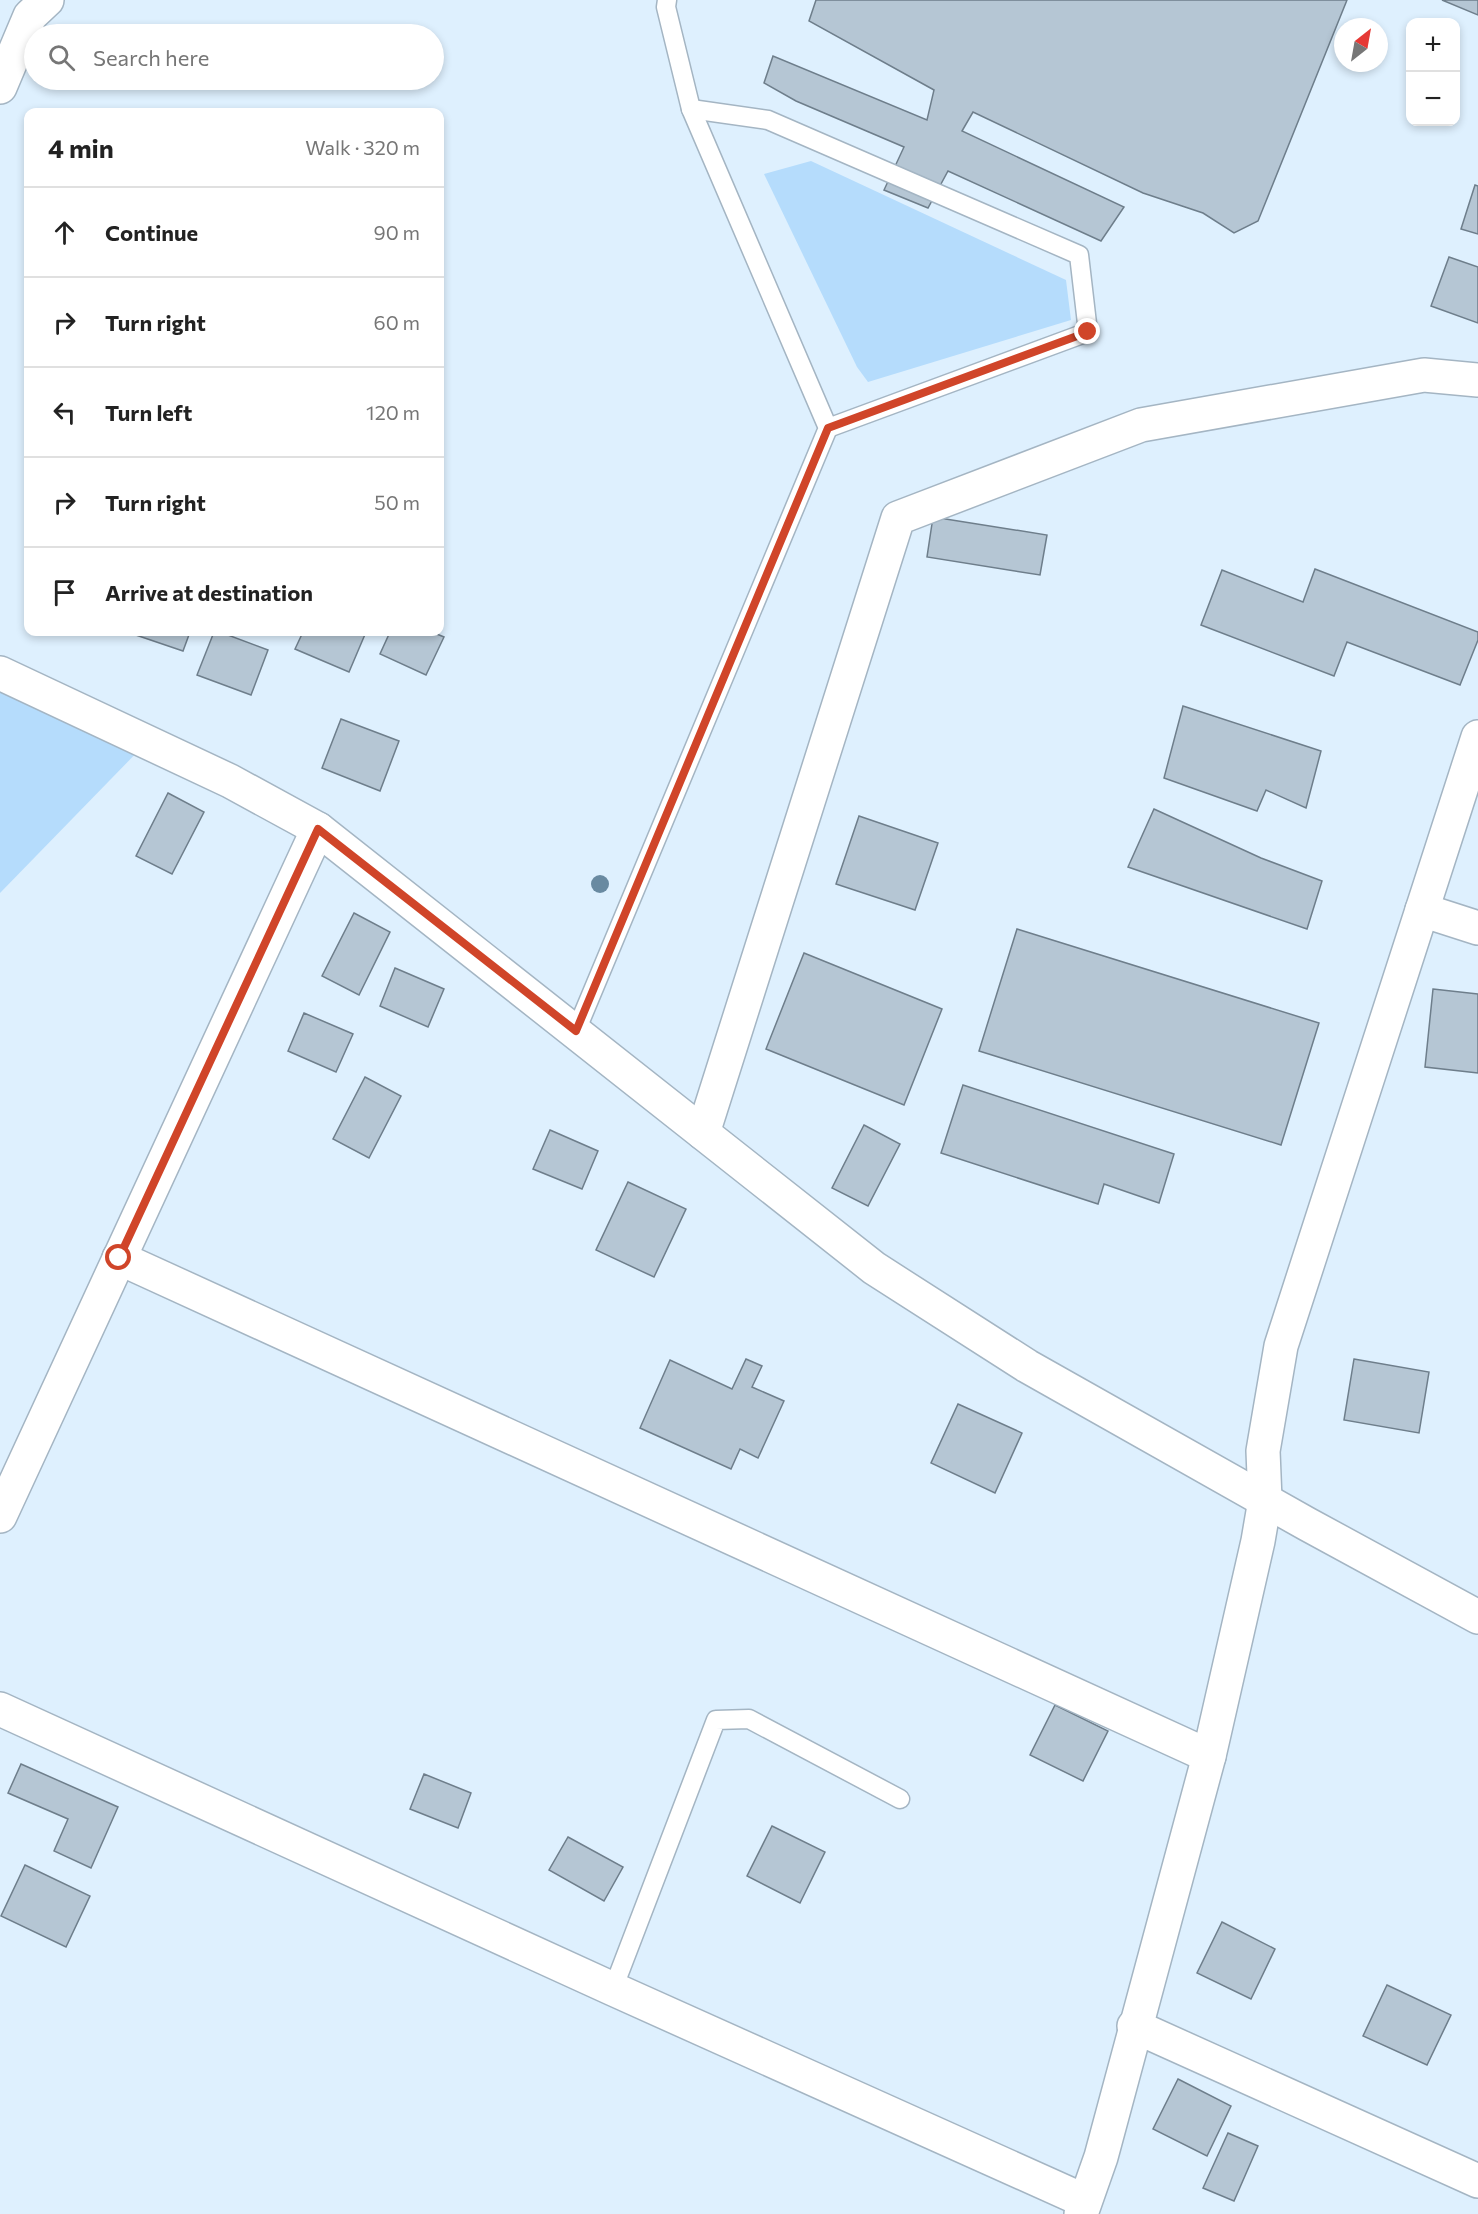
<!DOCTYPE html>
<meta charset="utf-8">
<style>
body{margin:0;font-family:Commissioner,sans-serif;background:#f6f6f6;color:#222}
.controls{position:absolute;right:18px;top:18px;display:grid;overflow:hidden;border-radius:12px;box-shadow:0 3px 9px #0003}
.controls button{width:54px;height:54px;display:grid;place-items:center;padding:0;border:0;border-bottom:2px solid #e0e0e0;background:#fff;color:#222;font:30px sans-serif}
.compass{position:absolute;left:1334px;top:18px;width:54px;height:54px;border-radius:50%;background:#fff;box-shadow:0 3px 9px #0003;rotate:31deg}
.stop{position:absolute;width:18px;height:18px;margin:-14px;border:4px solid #d04529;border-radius:50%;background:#fff}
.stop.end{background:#d04529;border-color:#fff;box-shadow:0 2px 6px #0008}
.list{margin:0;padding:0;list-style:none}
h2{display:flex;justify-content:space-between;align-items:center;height:78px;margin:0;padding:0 24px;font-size:26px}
h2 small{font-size:20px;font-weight:400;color:#767676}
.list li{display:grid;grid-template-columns:39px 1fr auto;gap:18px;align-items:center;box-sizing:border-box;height:90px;padding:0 24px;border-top:2px solid #e0e0e0}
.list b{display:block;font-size:22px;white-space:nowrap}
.list em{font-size:20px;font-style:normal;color:#767676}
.icon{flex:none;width:33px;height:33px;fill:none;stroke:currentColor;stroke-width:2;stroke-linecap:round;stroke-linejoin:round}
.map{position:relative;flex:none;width:1478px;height:2214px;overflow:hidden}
.search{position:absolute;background:#fff;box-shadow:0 3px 9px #0003;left:24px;top:24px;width:420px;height:66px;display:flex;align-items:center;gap:15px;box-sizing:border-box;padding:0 21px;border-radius:33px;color:#767676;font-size:22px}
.panel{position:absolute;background:#fff;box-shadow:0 3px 9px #0003;left:24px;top:108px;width:420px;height:528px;border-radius:12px}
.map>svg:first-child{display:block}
</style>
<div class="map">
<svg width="1478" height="2214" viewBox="0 0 1478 2214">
<rect width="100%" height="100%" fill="#def0fe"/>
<!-- green -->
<g fill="#b5dcfc">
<polygon points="811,161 1066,280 1071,320 868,382 857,367 764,174"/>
<polygon points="0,673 147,742 0,893"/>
</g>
<!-- building -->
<g fill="#b5c6d4" stroke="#6e7e8b" stroke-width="1.5">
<polygon points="816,0 1347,0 1258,221 1234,233 1203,213 1143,193 973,112 962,131 1124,207 1101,241 948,171 928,208 884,190 904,147 796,101 764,83 773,56 927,120 934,90 809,21"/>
<polygon points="1442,0 1478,0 1478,15"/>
<polygon points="1475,185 1478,186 1478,234 1461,229"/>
<polygon points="1449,257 1478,267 1478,323 1431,306"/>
<polygon points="933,517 1047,535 1040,575 927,557"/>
<polygon points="1315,569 1478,632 1478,640 1460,685 1347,642 1334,676 1201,625 1222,570 1303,602"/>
<polygon points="127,632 190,632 183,651"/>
<polygon points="214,632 220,632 268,650 251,695 197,675"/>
<polygon points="303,632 366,632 349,672 295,649"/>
<polygon points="390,632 432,632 444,637 426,675 380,654"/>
<polygon points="1183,706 1321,751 1306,808 1266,790 1257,811 1164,778"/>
<polygon points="341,719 399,741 380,791 322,768"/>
<polygon points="168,793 204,812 172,874 136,856"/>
<polygon points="1154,809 1261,858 1322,881 1307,929 1128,867"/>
<polygon points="859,816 938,843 915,910 836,884"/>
<polygon points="354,913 390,932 359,995 322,976"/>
<polygon points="1017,929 1319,1023 1281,1145 979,1051"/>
<polygon points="804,953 942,1009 904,1105 766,1049"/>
<polygon points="395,968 444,989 428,1027 380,1006"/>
<polygon points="1433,989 1478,994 1478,1073 1425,1067"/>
<polygon points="304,1013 353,1034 336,1072 288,1051"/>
<polygon points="365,1077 401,1096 369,1158 333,1139"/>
<polygon points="963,1085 1174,1154 1159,1203 1104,1184 1098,1204 941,1153"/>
<polygon points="864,1125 900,1144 868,1206 832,1188"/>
<polygon points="550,1130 598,1151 582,1189 533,1169"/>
<polygon points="628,1182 686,1209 654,1277 596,1250"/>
<polygon points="746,1359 762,1366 752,1387 784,1401 758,1458 740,1449 731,1469 640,1428 670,1360 732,1389"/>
<polygon points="1354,1359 1429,1372 1419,1433 1344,1420"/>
<polygon points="958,1404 1022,1433 995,1493 931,1463"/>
<polygon points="1055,1705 1108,1731 1083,1781 1030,1755"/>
<polygon points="21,1764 118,1807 91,1868 54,1851 68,1819 8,1793"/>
<polygon points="424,1774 471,1793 458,1828 410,1809"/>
<polygon points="772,1826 825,1852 800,1903 747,1876"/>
<polygon points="568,1837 623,1867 604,1901 549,1870"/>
<polygon points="25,1865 90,1896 66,1947 1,1916"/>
<polygon points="1222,1922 1275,1949 1251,1999 1197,1973"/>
<polygon points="1387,1985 1451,2015 1427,2065 1363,2036"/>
<polygon points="1178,2079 1231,2106 1207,2156 1153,2129"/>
<polygon points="1228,2133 1258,2146 1234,2201 1203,2188"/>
</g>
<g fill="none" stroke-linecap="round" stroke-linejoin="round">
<!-- lane casing -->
<g stroke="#a4b5c3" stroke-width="21">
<g id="lane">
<polyline points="691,109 768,120 1079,255 1088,332 828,428"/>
<polyline points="576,1031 828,428 691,109 666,7 667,0"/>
<polyline points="613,1989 716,1720 749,1719 900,1799"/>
</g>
</g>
<!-- street casing -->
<g stroke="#a4b5c3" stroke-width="36">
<g id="street">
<polyline points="0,87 30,16 47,0"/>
<polyline points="1422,910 1478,928"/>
<polyline points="703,1133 898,518 1141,425 1424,375 1478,380"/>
<polyline points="119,1258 1209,1756"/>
<polyline points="0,1516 318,829"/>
<polyline points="0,1709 613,1989 1085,2201"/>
<polyline points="1134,2026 1478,2181"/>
</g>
</g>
<!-- secondary casing -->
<g stroke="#a4b5c3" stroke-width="36">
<g id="secondary">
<polyline points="0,673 230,781 318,829 874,1268 1027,1366 1307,1524 1478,1617"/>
<polyline points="1081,2214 1101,2157 1209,1756 1258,1541 1265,1500 1263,1451 1281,1346 1478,737"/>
</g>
</g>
<!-- lane -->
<use href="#lane" stroke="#fff" stroke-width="18"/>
<!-- street -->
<use href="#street" stroke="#fff" stroke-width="33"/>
<!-- secondary -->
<use href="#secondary" stroke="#fff" stroke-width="33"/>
</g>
<!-- trees -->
<circle fill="#698aa1" cx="600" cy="884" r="9"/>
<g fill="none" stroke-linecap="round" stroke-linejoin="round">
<!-- route -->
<polyline stroke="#d04529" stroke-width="8" points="119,1258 318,829 576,1031 828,428 1088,332"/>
</g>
</svg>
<div class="controls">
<button>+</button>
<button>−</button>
</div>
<svg class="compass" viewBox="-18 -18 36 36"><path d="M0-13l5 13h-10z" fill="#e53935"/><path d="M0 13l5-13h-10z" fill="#767676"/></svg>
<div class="stop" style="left:119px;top:1258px"></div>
<div class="stop end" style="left:1088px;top:332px"></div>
<div class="search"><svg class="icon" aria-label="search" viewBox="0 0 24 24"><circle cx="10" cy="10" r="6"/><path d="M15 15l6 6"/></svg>Search here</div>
<section class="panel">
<h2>4 min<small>Walk · 320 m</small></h2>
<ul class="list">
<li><svg class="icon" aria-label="ahead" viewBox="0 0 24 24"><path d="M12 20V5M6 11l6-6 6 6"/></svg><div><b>Continue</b></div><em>90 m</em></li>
<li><svg class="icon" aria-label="right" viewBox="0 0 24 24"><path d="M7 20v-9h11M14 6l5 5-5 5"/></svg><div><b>Turn right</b></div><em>60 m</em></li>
<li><svg class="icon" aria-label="left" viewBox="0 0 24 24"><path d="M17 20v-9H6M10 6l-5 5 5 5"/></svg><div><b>Turn left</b></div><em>120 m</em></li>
<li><svg class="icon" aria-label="right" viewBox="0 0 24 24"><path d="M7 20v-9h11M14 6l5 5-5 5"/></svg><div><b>Turn right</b></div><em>50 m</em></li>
<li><svg class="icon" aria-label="arrive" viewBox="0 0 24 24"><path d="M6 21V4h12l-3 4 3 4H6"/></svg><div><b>Arrive at destination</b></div></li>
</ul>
</section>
</div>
